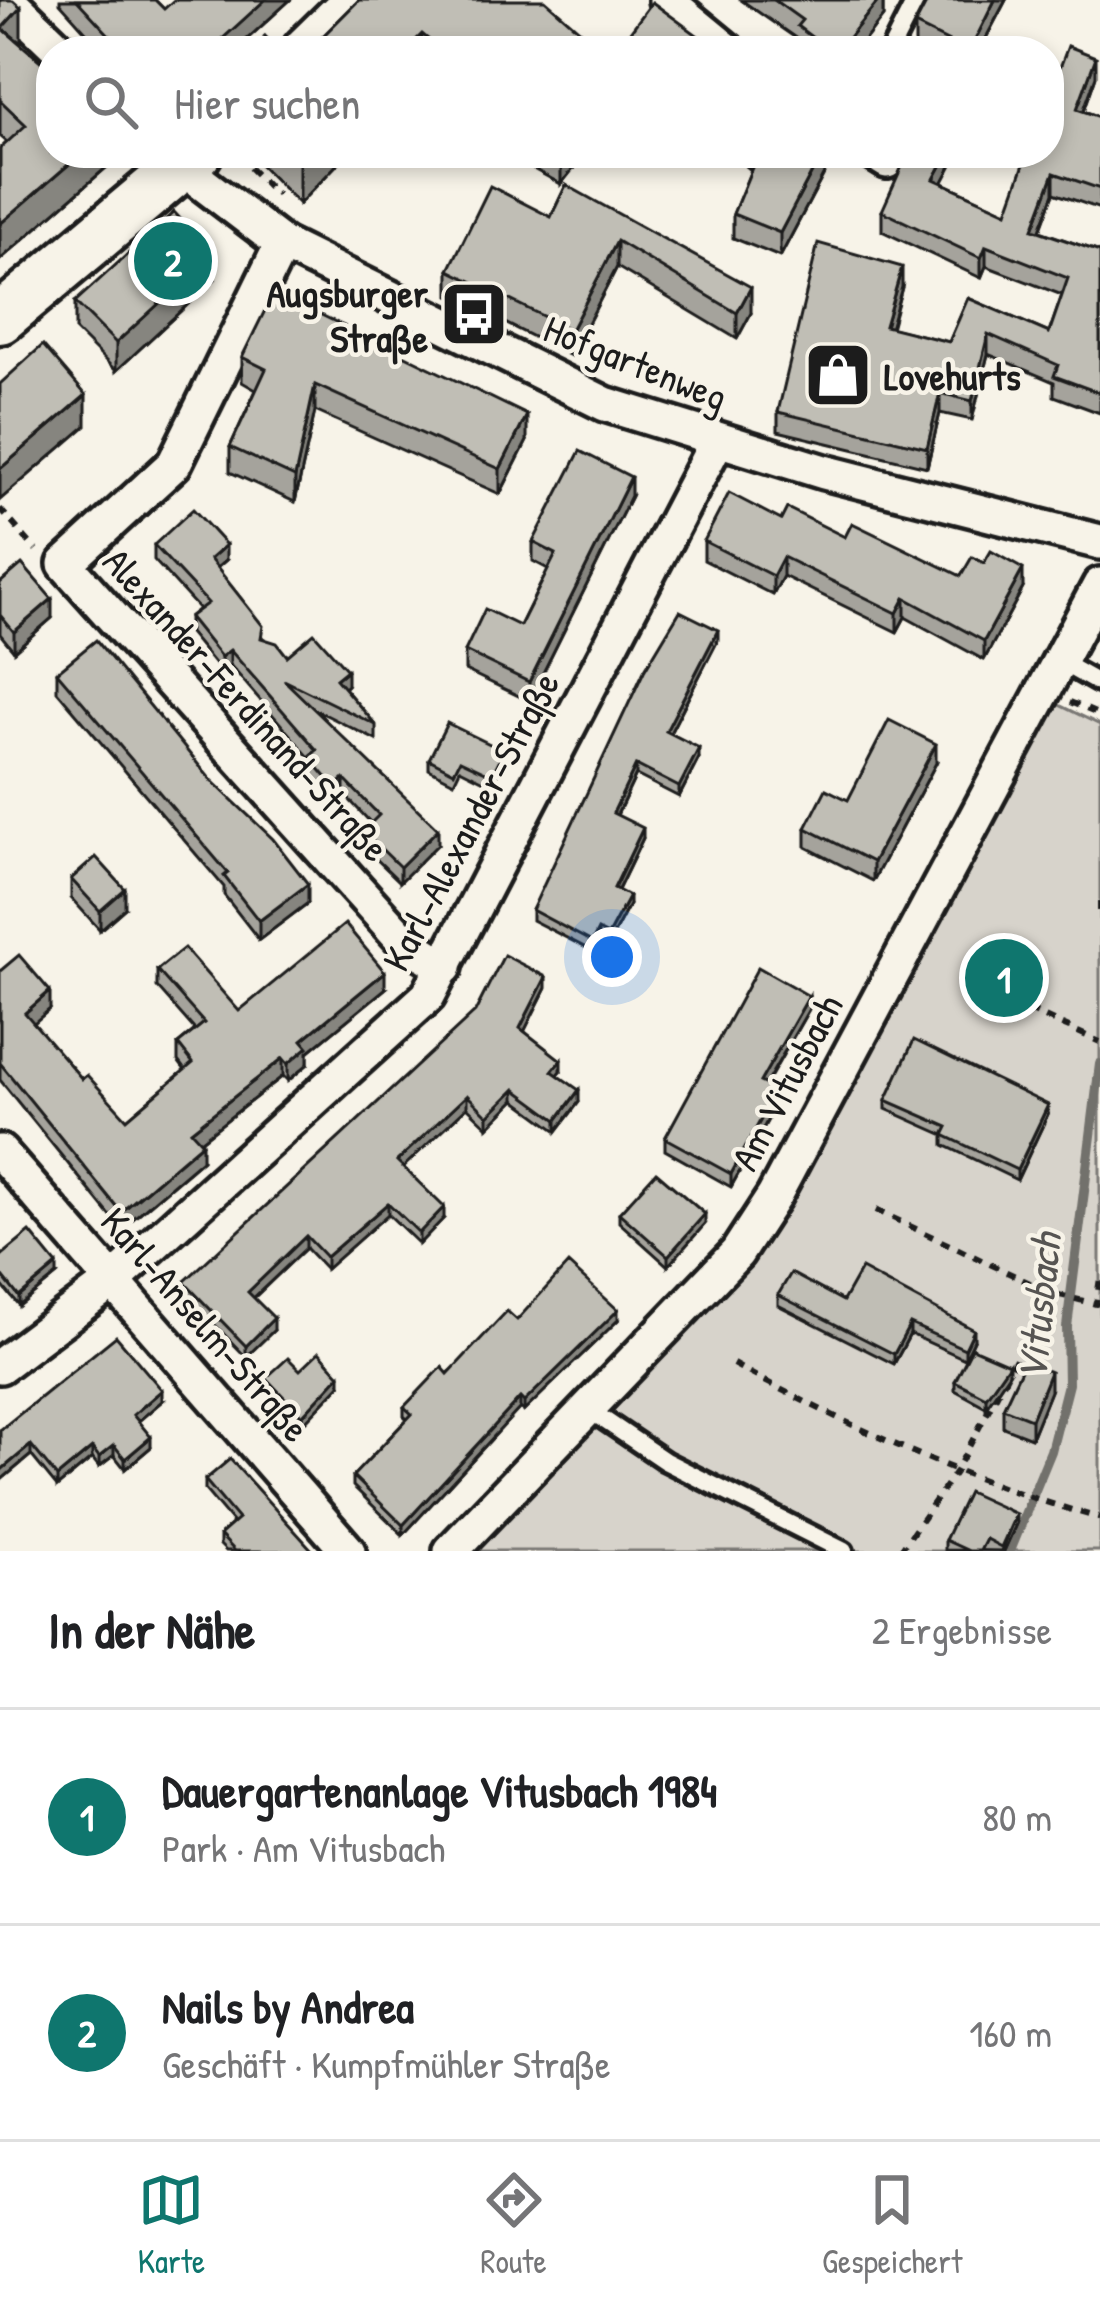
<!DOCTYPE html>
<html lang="de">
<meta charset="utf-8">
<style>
body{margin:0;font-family:"Patrick Hand",sans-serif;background:#f6f6f6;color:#202124}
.you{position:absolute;left:612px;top:957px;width:42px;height:42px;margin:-30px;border:9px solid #fff;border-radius:50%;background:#1a73e8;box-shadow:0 0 0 18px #1a73e833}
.badge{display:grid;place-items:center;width:78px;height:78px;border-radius:50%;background:#0f766e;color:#fff;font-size:39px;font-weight:700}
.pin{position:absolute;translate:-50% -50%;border:6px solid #fff;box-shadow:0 3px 12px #0006}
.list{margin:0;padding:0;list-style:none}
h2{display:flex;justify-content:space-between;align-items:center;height:156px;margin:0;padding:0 48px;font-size:51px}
h2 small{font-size:39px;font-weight:400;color:#757577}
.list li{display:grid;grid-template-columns:78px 1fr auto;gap:36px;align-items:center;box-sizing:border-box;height:216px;padding:0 48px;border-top:3px solid #e0e0e0}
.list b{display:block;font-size:45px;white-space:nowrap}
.list p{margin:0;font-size:39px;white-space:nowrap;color:#757577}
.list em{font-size:39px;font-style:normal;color:#757577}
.icon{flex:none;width:66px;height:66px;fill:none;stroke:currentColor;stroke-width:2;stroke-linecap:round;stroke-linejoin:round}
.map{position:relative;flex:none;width:1100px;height:1551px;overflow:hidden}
.search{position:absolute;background:#fff;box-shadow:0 6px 18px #0003;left:36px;right:36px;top:36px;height:132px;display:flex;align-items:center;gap:30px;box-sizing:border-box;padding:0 42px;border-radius:48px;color:#757577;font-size:45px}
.sheet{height:588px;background:#fff}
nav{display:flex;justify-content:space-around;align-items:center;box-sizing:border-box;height:168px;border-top:3px solid #e0e0e0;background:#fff;font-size:33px;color:#757577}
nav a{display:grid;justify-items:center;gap:6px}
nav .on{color:#0f766e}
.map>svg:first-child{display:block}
</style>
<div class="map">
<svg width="1100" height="1551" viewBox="0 0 1100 1551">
<rect width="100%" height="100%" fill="#f7f3e8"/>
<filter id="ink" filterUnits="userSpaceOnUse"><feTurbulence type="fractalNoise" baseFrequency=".00833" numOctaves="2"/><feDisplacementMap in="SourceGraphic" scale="24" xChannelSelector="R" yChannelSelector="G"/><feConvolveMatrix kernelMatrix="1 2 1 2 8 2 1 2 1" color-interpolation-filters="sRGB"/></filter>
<g filter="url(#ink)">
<!-- green -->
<polygon fill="#d7d3cb" stroke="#7a7874" stroke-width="3" points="1055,703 1100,725 1100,1551 473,1551 745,1269 772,1231"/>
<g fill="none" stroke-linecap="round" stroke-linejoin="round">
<!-- stream -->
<polyline stroke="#72716c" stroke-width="10" points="1010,1551 1051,1451 1068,1384 1067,1327 1100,1064"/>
<!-- lane casing -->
<g stroke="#1c1c1c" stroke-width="26">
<g id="lane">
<polyline points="890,51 916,0"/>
<polyline points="1059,661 1100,684"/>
<polyline points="591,1411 665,1461 844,1551"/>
</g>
</g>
<!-- street casing -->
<g stroke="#1c1c1c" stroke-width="42">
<g id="street">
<polyline points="8,0 61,51"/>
<polyline points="666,0 728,51"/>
<polyline points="874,153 887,161"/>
<polyline points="168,157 282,244 605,404 824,472 1100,542"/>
<polyline points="282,244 174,464 65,564 403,940 445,967"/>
<polyline points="0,1152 348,1551"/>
<polyline points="0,1366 113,1281 428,996 717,441"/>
<polyline points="451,1551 737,1253 774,1196 1100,585"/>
</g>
</g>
<!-- secondary casing -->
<g stroke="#1c1c1c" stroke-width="57">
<g id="secondary">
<polyline points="307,51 359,0"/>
<polyline points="0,319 197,153"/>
</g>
</g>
<!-- path -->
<g stroke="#1c1c1c" stroke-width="6" stroke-dasharray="9 9" stroke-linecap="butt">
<polyline points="251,51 267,36"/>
<polyline points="237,155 277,195"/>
<polyline points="0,509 36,550"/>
<polyline points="1070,702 1100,715"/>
<polyline points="1100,902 1100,911"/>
<polyline points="996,995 1100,1042"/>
<polyline points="876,1210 1051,1293"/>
<path d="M 733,1364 C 851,1428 971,1483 1100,1518"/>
<polyline points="900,1551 956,1471 1051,1293 1096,1304 1100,1278"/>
</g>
<!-- lane -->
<use href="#lane" stroke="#f7f3e8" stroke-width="16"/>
<!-- street -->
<use href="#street" stroke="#f7f3e8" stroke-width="33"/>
<!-- secondary -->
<use href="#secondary" stroke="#f7f3e8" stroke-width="48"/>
</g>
<!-- wall -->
<g fill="#a5a39c" stroke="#1c1c1c" stroke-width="3">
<polygon points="0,0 20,44 107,153 107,167 0,260 0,149 7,142 0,136"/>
<polygon points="60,0 155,0 164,9 290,0 234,51 103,51 60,3"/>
<polygon points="359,0 587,51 308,51"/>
<polygon points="741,0 883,0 883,17 856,51 800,51 797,49 797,39"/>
<polygon points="1006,0 981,48 987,51 927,51 915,45 915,25"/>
<polygon points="624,40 715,51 624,51"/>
<polygon points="1096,76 1084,111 1100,117 1100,209 1054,193 1040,231 1100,252 1100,413 1054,396 1054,382 988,354 972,420 940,413 927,467 778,431 778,412 902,287 891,328 949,342 968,298 1049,333 1062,295 986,266 981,278 882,231 882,211 943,183 1007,212"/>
<polygon points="249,153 348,153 299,204"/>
<polygon points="511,153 581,153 581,159 561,184 526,165"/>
<polygon points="730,153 835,153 780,257 733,238 733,214 751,170"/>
<polygon points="566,185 751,313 737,339 617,267 571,356 449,295 449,270 551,217"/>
<polygon points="213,281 116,371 75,330 75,302"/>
<polygon points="242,357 527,441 500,494 315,411 295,502 230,472 230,447 256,390 242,382"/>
<polygon points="631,496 529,701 465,670 465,651 520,626 548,569 533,561 533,542"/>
<polygon points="781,520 845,537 961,576 1023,588 984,660 905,617 897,632 783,576 773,595 704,560 704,541"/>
<polygon points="154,545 226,560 217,568 263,638 287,656 347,685 344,688 376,725 376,740 316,710 438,844 400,882 363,846 363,831 371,823 344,794 335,802 309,772 309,757 230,665 221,672 189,633 189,617 199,609 154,560"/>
<polygon points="0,583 52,618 14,651 0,634"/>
<polygon points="718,640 670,733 699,758 679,797 636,775 617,815 643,838 618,890 629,905 608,945 598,940 592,951 532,920 532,910"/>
<polygon points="57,672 308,903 259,940 224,895 224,887 57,691"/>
<polygon points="429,759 504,760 492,785 460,769 454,782 429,769"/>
<polygon points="936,763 873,881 806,847 806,828"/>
<polygon points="71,879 125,908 100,930 71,898"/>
<polygon points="157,970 239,1011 385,989 308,1052 308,1064 288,1081 283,1076 200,1141 202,1160 121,1229 0,1080 0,971 50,1009 33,1023 82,1079 127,1119 185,1070 178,1061 178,1044 195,1030 157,987"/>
<polygon points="546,988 524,1031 561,1071 557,1075 579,1102 557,1131 515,1100 488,1127 467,1107 403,1167 444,1218 419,1244 388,1214 326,1269 306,1248 254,1298 274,1330 246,1357 184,1293 184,1282"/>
<polygon points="809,1009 766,1085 777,1103 731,1187 665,1150 665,1138"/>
<polygon points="886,1100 1048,1114 1017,1180 944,1145 944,1135 886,1109"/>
<polygon points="619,1213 705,1224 668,1266 619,1222"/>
<polygon points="0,1257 57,1275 19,1306 0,1283"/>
<polygon points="778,1295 843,1301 974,1340 965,1359 910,1334 894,1364 778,1305"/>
<polygon points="517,1320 618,1320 524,1411 520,1408 403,1535 353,1486 353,1476 407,1419 404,1416 404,1407"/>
<polygon points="300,1370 340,1385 302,1425 266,1388 266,1378"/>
<polygon points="1009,1373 986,1407 955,1390 955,1381"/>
<polygon points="1050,1391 1031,1438 1003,1427 1003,1408"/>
<polygon points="162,1401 138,1421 151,1447 125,1469 114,1455 99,1467 92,1458 57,1487 31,1455 0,1481 0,1430"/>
<polygon points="205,1480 313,1551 226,1551 220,1545 220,1535 233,1523 205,1490"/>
<polygon points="1016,1524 1004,1551 945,1550 945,1540"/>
</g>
<!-- shaded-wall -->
<g fill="#86857f" stroke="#1c1c1c" stroke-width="3">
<polygon points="265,0 290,0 234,51 209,51"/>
<polygon points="879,0 883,0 883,17 856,51 838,51"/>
<polygon points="995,0 1006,0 979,51 973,44"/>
<polygon points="21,7 21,43 2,28"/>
<polygon points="422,34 422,51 405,51"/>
<polygon points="1096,57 1096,76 1077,129 1077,109"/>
<polygon points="82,153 107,153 107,167 0,260 0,224"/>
<polygon points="306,153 348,153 299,204 299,161"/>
<polygon points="561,153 581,153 581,159 561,184"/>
<polygon points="822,153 835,153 780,257 780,233"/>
<polygon points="948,153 958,153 934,199 934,179"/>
<polygon points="1054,173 1054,193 1033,248 1033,229"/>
<polygon points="617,241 617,267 571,356 571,330"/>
<polygon points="986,246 986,266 981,278 981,258"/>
<polygon points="213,254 213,281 116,371 116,343"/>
<polygon points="902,267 902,287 885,346 885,326"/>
<polygon points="751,287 751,313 737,339 737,313"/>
<polygon points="988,334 988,354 972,420 972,401"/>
<polygon points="315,385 315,411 295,502 295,477"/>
<polygon points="940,393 940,413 927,467 927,448"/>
<polygon points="86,395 86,426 0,500 0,469"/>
<polygon points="527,415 527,441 500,494 500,469"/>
<polygon points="631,477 631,496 529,701 529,682"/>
<polygon points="226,545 226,560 210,574 210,559"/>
<polygon points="783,557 783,576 773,595 773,576"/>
<polygon points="1023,569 1023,588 984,660 984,641"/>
<polygon points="905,598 905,617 897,632 897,613"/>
<polygon points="52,599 52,618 14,651 14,632"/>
<polygon points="718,630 718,640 666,741 666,731"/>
<polygon points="230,650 230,665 221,672 221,657"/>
<polygon points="347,670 347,685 336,695 336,679"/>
<polygon points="936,744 936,763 873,881 873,862"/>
<polygon points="699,748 699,758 679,797 679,787"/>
<polygon points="504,751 504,760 492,785 492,775"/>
<polygon points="636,765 636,775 613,823 613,813"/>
<polygon points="344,779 344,794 335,802 335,787"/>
<polygon points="643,828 643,838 614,898 614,888"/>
<polygon points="438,829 438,844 400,882 400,867"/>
<polygon points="308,884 308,903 259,940 259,921"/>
<polygon points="125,889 125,908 100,930 100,911"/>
<polygon points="629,896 629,905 608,945 608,935"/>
<polygon points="598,930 598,940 592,951 592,942"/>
<polygon points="385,972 385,989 308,1052 308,1064 288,1081 288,1064 302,1040"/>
<polygon points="546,977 546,988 520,1040 520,1028"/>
<polygon points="50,991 50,1009 25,1031 25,1013"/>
<polygon points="809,996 809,1009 760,1094 760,1082"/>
<polygon points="283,1058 283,1076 191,1148 191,1131"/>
<polygon points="561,1060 561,1071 552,1082 552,1071"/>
<polygon points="515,1089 515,1100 488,1127 488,1116"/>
<polygon points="579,1090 579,1102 557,1131 557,1120"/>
<polygon points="777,1090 777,1103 731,1187 731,1174"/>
<polygon points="467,1095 467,1107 397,1173 397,1161"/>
<polygon points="1048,1105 1048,1114 1017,1180 1017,1170"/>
<polygon points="202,1143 202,1160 121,1229 121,1212"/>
<polygon points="388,1203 388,1214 326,1269 326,1257"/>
<polygon points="444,1207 444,1218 419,1244 419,1233"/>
<polygon points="705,1214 705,1224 668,1266 668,1256"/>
<polygon points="306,1236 306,1248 248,1303 248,1292"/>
<polygon points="57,1265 57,1275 19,1306 19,1297"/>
<polygon points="618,1310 618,1320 524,1411 524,1402"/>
<polygon points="274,1318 274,1330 246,1357 246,1346"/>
<polygon points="910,1324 910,1334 894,1364 894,1354"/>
<polygon points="974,1330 974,1340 965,1359 965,1349"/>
<polygon points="1009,1364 1009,1373 986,1407 986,1397"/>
<polygon points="1050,1372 1050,1391 1031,1438 1031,1419"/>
<polygon points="340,1375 340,1385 302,1425 302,1416"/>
<polygon points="162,1390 162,1401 133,1426 133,1415"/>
<polygon points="520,1398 520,1408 403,1535 403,1525"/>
<polygon points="151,1437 151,1447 125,1469 125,1459"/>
<polygon points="31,1445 31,1455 0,1481 0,1471"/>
<polygon points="114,1445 114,1455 99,1467 99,1457"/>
<polygon points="92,1448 92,1458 57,1487 57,1477"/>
<polygon points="1016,1514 1016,1524 1004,1551 1001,1551"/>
</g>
<!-- building -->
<g fill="#c0beb5" stroke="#1c1c1c" stroke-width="3">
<polygon points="0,0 13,0 21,7 2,28 51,70 51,153 82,153 0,224 0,149 26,125 0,100"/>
<polygon points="77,0 155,0 164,9 174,0 265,0 209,51 124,51"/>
<polygon points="359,0 545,0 585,35 587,51 442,51 422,34 405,51 308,51"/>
<polygon points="774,0 879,0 838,51 830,51 797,26 802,20"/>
<polygon points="928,0 995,0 973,44 987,51 945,51 949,42 915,25"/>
<polygon points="652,2 715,48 713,51 638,51 624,40"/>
<polygon points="1068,46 1096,57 1077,109 1100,117 1100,189 1054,173 1033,229 1100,252 1100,393 1054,376 1058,365 988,334 972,401 940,393 927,448 778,412 818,243 902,267 885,326 949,342 968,298 1049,333 1068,278 986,246 981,258 882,211 908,153 948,153 934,179 1007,212 1028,153 1049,153 1049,97"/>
<polygon points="291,153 306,153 299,161"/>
<polygon points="758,153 822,153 780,233 733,214"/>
<polygon points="566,185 751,287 737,313 617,241 571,330 449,270 490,186 551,217"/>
<polygon points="174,212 213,254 116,343 75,302"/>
<polygon points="274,292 527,415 500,469 315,385 295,477 230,447 266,369 242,357"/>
<polygon points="43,345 86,395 0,469 0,384"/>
<polygon points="580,451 631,477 529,682 465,651 485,609 520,626 556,554 533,542"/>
<polygon points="729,493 781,520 787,508 845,537 852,523 961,576 972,557 984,563 991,551 1023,569 984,641 905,598 897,613 783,557 773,576 704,541"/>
<polygon points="193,509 226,545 210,559 263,626 261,638 277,643 287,656 314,633 347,670 336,679 376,725 284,680 438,829 400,867 363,831 379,815 344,779 335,787 309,757 317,750 230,650 221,657 189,617 208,603 154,545"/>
<polygon points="22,564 52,599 14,632 0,615 0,583"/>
<polygon points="680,611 718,630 666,731 699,748 679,787 636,765 613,813 643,828 614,888 629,896 608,935 598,930 592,942 532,910 644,671"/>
<polygon points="96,640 211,780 273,839 308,884 259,921 224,876 228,873 57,672"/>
<polygon points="889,720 936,744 873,862 806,828 826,789 848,800"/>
<polygon points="447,723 504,751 492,775 460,760 454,772 429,759"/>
<polygon points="96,857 125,889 100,911 71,879"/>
<polygon points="345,924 385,972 302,1040 308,1047 288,1064 283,1058 191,1131 202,1143 121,1212 0,1063 0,971 19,955 50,991 25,1013 82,1079 87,1075 127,1119 193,1063 178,1044 204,1023 157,970 184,948 239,1011"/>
<polygon points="504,955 546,977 520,1028 561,1060 552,1071 579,1090 557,1120 515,1089 488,1116 467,1095 397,1161 444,1207 419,1233 388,1203 326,1257 306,1236 248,1292 274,1318 246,1346 184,1282 475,1012"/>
<polygon points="758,967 809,996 760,1082 777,1090 731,1174 665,1138"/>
<polygon points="914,1040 1048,1105 1017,1170 944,1135 948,1127 886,1100"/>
<polygon points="656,1172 705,1214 668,1256 619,1213"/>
<polygon points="30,1232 57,1265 19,1297 0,1273 0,1257"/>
<polygon points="568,1264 618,1310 524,1402 520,1398 403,1525 353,1476 412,1414 404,1407 442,1367 448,1374 507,1311 517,1320"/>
<polygon points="861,1269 974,1330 965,1349 910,1324 894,1354 778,1295 791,1273 843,1301"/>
<polygon points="116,1336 162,1390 133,1415 151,1437 125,1459 114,1445 99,1457 92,1448 57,1477 31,1445 0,1471 0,1430"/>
<polygon points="972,1348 1009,1364 986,1397 955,1381"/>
<polygon points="319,1352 340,1375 302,1416 266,1378 288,1358 300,1370"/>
<polygon points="1025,1361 1050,1372 1031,1419 1003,1408"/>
<polygon points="230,1459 313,1551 235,1551 220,1535 238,1519 205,1480"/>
<polygon points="968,1492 1016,1514 1001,1547 986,1539 980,1551 969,1551 945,1540"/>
</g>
</g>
<!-- icons -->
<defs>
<g id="bus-square" transform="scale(3.45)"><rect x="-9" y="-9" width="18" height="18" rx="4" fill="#1c1c1c" stroke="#f7f3e8"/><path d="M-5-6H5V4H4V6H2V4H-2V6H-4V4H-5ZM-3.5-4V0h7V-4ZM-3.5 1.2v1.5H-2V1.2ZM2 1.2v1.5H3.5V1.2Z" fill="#fff"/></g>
<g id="shop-square" transform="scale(3.45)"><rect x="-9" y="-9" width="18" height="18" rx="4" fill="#1c1c1c" stroke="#f7f3e8"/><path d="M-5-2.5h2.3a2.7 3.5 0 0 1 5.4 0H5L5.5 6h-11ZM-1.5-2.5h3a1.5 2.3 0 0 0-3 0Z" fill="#fff"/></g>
</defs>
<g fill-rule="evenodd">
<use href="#bus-square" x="474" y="314"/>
<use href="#shop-square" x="838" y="375"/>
</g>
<g text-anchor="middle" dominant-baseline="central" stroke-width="9" stroke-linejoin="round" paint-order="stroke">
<!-- poi labels -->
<g font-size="39" font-weight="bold" fill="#1c1c1c" stroke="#f7f3e8" text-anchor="end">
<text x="428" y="292">Augsburger<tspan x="428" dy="45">Straße</tspan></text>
<text x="884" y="375" text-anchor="start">Lovehurts</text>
</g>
<!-- street labels -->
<g font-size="39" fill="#1c1c1c" stroke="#f7f3e8">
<text transform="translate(636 362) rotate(22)">Hofgartenweg</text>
<text transform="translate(247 704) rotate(48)">Alexander-Ferdinand-Straße</text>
<text transform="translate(470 821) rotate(-62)">Karl-Alexander-Straße</text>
<text transform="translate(786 1082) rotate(-62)">Am Vitusbach</text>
<text transform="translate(206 1324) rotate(49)">Karl-Anselm-Straße</text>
</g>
<!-- water labels -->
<g font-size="42" font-style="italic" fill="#565452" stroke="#f7f3e8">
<text transform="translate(1038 1307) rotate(-84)">Vitusbach</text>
</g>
</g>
</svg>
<div class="you"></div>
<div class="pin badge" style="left:1004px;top:978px">1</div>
<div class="pin badge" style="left:173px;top:261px">2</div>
<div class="search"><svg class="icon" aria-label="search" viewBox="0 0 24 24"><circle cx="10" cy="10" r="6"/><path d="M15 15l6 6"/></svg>Hier suchen</div>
</div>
<section class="sheet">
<h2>In der Nähe<small>2 Ergebnisse</small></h2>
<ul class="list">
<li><span class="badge">1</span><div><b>Dauergartenanlage Vitusbach 1984</b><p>Park · Am Vitusbach</p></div><em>80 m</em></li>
<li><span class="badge">2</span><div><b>Nails by Andrea</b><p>Geschäft · Kumpfmühler Straße</p></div><em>160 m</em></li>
</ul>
</section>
<nav>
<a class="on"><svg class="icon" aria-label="map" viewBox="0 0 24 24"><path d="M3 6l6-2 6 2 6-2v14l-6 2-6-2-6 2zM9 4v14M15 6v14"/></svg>Karte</a>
<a><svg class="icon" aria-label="directions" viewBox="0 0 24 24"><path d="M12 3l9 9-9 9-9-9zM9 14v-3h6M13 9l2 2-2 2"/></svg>Route</a>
<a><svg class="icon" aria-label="saved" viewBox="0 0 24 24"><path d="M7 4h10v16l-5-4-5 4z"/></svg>Gespeichert</a>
</nav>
